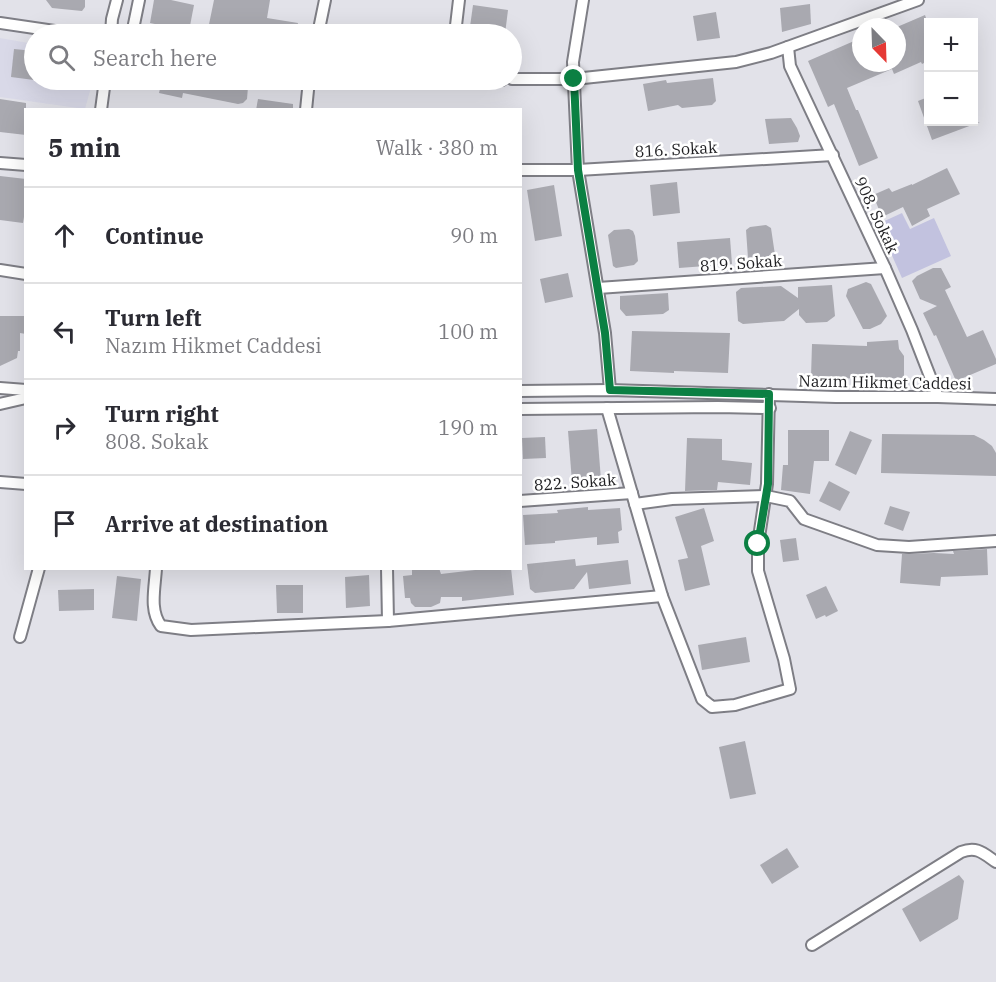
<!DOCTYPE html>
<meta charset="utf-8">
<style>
body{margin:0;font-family:"IBM Plex Serif",serif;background:#f7f7f7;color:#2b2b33}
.controls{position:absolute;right:18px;top:18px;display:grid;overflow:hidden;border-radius:0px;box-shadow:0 6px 24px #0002}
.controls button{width:54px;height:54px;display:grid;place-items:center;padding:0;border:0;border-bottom:2px solid #e1e1e2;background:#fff;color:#2b2b33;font:30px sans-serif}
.compass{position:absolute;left:852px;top:18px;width:54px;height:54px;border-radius:50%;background:#fff;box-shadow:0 6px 24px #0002;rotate:157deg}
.stop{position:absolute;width:18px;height:18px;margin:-14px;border:4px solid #0b8043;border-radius:50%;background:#fff}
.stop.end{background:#0b8043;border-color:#fff;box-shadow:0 2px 6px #0008}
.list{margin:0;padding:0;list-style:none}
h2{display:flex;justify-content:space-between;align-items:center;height:78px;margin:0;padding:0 24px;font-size:26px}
h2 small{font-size:20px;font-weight:400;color:#7c7c81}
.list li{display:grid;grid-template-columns:39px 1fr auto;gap:18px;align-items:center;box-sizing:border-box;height:96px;padding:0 24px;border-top:2px solid #e1e1e2}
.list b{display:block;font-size:22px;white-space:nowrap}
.list p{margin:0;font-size:20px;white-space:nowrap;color:#7c7c81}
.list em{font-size:20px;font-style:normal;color:#7c7c81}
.icon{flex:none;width:33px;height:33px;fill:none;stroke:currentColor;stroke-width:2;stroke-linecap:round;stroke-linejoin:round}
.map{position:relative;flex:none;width:996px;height:982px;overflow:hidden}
.search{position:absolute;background:#fff;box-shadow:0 6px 24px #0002;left:24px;top:24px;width:498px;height:66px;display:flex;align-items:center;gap:15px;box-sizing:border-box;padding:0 21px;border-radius:33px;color:#7c7c81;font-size:22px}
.panel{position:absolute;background:#fff;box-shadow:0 6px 24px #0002;left:24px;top:108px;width:498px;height:462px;border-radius:0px}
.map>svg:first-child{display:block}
</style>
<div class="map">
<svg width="996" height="982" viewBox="0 0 996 982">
<rect width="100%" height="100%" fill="#e2e2e9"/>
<!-- built -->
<polygon fill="#d9d9e8" points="0,38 34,44 34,80 93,80 85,109 0,97"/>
<!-- green -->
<polygon fill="#c2c2df" points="902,213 910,229 934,218 951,256 902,278 878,224"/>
<!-- building -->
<g fill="#a9a9b0">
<polygon points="46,0 85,0 85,7 82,11 52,8"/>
<polygon points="154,0 171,0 194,5 189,31 150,23"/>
<polygon points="214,0 270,0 267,18 298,23 296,34 207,34"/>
<polygon points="810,4 811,24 782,32 780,8"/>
<polygon points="473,5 508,10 505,34 469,34"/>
<polygon points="716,12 720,38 697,41 693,16"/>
<polygon points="925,15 928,24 928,61 922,64 921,62 894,74 892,69 847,88 856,110 858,110 878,158 859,166 834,104 828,107 808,61 861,38 861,63 897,63 897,27"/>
<polygon points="14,49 34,51 34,80 11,77"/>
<polygon points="713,78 716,101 712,105 682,108 678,105 648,111 643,84 666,80 667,83"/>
<polygon points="162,80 232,80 246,82 248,87 247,99 243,103 238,104 183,93 182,98 159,93"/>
<polygon points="928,97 928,122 980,122 932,140 918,101"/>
<polygon points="0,99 26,103 26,135 0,132"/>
<polygon points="258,99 293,104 293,110 256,110"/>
<polygon points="791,118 797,128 800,136 798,142 769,144 765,119"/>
<polygon points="947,168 960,194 927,209 930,216 912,226 903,207 882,217 873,195 889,188 892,192 912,184 912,185"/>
<polygon points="0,176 26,179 26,205 23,223 0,220"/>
<polygon points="677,182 680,213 653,216 650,185"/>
<polygon points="554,185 562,236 535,241 527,190"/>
<polygon points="766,225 771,228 775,255 769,255 769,258 753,261 753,257 748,258 746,230 750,227"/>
<polygon points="629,229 633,231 635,236 638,261 634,265 616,268 613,266 608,235 614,230"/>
<polygon points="730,238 732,264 679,268 677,242"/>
<polygon points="933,268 941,268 951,287 945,290 967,337 983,330 996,359 996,364 956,381 936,335 934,336 923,313 937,306 920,299 912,281 917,276"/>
<polygon points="568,273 573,297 545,303 540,279"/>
<polygon points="866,282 871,284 887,316 881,324 870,329 863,329 846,296 848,289"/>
<polygon points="832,285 835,316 827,322 806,323 799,315 799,309 784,321 743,324 738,321 736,292 741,288 781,286 798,298 798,287"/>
<polygon points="668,293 669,310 663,314 626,316 620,309 620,296"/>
<polygon points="0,316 26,316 26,334 20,333 20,351 18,351 17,358 0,366"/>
<polygon points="632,331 730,333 728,373 674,371 674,373 630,371"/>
<polygon points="898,340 899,349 904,356 904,378 866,379 811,377 812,344 867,346 867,342"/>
<polygon points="597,429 601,480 572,482 568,431"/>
<polygon points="788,430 829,430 829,461 814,461 810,494 781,490 783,465 788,465"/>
<polygon points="850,431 872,440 856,475 835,465"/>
<polygon points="882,434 974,435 984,440 992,446 996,453 996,476 881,473"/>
<polygon points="545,437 546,458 523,459 522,438"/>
<polygon points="687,438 722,439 722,460 752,463 750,485 718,482 717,490 685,491"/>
<polygon points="829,481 850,492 840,511 819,501"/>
<polygon points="890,506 910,512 903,531 884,524"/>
<polygon points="588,507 588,510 620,508 622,530 618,532 619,543 597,545 597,537 555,541 555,543 525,545 523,515 558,513 557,510"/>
<polygon points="704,508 714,541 701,546 710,585 685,591 678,560 688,558 675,517"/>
<polygon points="796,538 799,560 783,562 780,540"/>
<polygon points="987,549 988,575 941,577 940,586 900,583 902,554 934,553 954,554 953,551"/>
<polygon points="575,559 576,566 628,560 631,584 589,589 587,572 574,589 535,593 530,589 527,564"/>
<polygon points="412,568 439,568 441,574 492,568 511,568 514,595 462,601 462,597 441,597 440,603 431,607 415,607 411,603 410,598 405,598 403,576 412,575"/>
<polygon points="369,575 370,606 346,608 345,577"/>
<polygon points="117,576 141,579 137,621 112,618"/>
<polygon points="276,585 303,585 303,613 277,613"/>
<polygon points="826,586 838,611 826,617 825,615 816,619 806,595"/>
<polygon points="94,589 94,610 59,611 58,590"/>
<polygon points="746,637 750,662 702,670 698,645"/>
<polygon points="745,741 756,794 730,799 719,747"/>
<polygon points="787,848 799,867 772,884 760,865"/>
<polygon points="959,875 964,881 958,919 920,942 902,909"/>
</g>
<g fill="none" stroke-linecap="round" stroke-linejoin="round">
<!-- minor casing -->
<g stroke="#7e7e85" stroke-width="14">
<g id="minor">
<polyline points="583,0 573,62 578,170 605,333 610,390"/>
<polyline points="0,23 75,34"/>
<polyline points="111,34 112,19 117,0"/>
<polyline points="132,34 139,0"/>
<polyline points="318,34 325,0"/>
<polyline points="455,34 459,0"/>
<polyline points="788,47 790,66 885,268 912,330 938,397"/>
<polyline points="512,79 574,79 736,62 771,53 918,0"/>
<polyline points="302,80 309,81 502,80"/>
<polyline points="101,110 105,80"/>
<polyline points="306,110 309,80"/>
<polyline points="0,163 26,165"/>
<polyline points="520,170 578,170 833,155"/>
<polyline points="0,270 26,274"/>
<polyline points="598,288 885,268"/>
<polyline points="0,388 26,390"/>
<polyline points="520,391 610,390 836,397 938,397 996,399"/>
<polyline points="0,404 26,398"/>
<polyline points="607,408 662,596 702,699 712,707 735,705 790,689 784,659 758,571 758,544 767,484 769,394"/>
<polyline points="520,409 718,407 770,408"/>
<polyline points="0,482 26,484"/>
<polyline points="520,501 632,493"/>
<polyline points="635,504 672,499 766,496 790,501 804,519 877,545 909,547 996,541"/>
<path d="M 156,568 C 155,588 149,610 161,626 L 191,630 L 388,621 L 662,596"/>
<polyline points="387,568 388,621"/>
<polyline points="20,637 39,568"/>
<path d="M 812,945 L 961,852 C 977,846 983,853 996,862"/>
</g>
</g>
<!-- minor -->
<use href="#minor" stroke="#fff" stroke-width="10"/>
</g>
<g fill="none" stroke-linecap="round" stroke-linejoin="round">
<!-- route -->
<polyline stroke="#0b8043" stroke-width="8" points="574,79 578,170 605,333 610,390 769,394 768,484 758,544"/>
</g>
<g text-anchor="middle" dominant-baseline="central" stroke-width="5" stroke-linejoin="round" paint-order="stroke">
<!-- street labels -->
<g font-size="16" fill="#1f1f22" stroke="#fff">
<text transform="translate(676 149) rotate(-3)">816. Sokak</text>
<text transform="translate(877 215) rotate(65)">908. Sokak</text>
<text transform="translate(741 263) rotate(-4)">819. Sokak</text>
<text transform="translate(885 382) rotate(1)">Nazım Hikmet Caddesi</text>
<text transform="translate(575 482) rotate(-4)">822. Sokak</text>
</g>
</g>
</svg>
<div class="controls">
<button>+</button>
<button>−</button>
</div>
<svg class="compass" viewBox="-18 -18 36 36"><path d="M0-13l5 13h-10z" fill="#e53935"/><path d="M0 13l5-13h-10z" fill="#7c7c81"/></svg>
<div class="stop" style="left:758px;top:544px"></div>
<div class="stop end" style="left:574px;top:79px"></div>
<div class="search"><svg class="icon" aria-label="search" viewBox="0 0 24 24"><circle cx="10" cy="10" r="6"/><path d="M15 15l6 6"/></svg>Search here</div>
<section class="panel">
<h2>5 min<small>Walk · 380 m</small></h2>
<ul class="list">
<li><svg class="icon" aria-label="ahead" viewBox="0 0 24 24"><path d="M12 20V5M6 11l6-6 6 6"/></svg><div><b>Continue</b></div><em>90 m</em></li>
<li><svg class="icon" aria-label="left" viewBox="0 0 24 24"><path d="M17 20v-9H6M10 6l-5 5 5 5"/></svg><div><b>Turn left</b><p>Nazım Hikmet Caddesi</p></div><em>100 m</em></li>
<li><svg class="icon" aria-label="right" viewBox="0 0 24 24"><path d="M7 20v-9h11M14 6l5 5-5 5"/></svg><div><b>Turn right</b><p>808. Sokak</p></div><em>190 m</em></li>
<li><svg class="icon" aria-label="arrive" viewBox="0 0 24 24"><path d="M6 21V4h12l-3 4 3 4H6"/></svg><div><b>Arrive at destination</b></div></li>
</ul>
</section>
</div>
